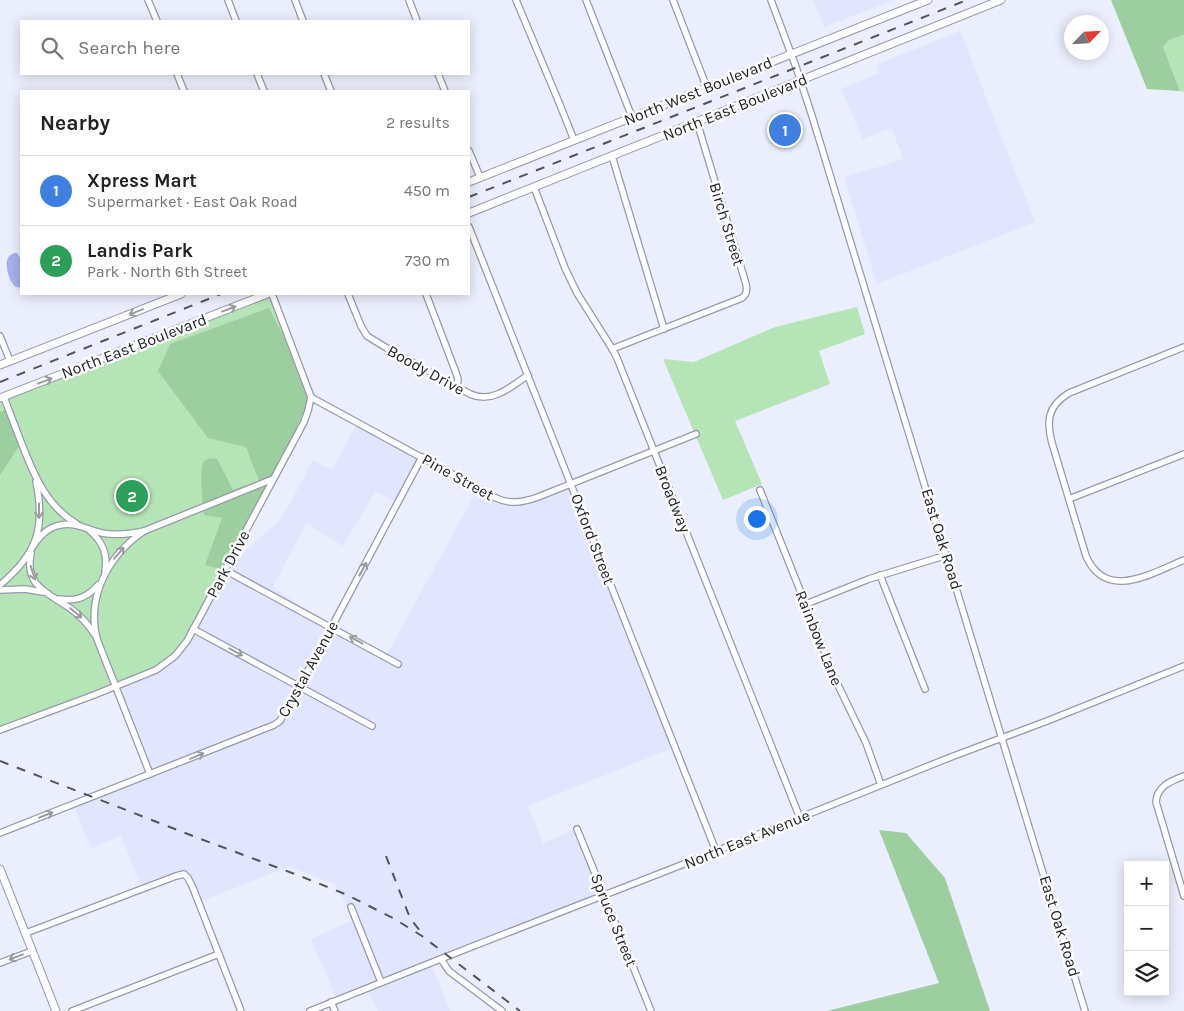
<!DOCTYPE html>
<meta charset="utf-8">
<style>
body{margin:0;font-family:Karla,sans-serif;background:#f2f2f2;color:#222}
.controls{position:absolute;right:15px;bottom:15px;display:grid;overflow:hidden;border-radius:0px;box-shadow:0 2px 12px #0003}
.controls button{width:45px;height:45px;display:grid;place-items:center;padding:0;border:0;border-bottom:1px solid #e0e0e0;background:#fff;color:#222;font:25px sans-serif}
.compass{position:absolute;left:1064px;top:15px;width:45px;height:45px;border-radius:50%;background:#fff;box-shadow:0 2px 12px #0003;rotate:65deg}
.you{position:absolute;left:756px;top:518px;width:18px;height:18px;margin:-12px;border:4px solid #fff;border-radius:50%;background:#1a73e8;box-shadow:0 0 0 8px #1a73e833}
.badge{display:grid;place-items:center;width:32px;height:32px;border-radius:50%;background:#d93025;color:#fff;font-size:16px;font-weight:700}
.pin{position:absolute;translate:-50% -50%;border:2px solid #fff;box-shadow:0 1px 5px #0006}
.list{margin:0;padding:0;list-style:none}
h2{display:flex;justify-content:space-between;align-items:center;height:65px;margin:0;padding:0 20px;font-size:21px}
h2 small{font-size:16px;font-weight:400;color:#767676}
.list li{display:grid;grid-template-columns:32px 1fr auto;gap:15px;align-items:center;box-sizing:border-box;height:70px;padding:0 20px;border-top:1px solid #e0e0e0}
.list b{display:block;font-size:19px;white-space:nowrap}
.list p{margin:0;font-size:16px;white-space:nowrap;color:#767676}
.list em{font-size:16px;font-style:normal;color:#767676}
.icon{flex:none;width:28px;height:28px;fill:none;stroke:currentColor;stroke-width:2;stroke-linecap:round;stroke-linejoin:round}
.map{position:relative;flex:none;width:1184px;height:1011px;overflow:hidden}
.search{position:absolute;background:#fff;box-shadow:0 2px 12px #0003;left:20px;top:20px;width:450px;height:55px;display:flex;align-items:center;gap:12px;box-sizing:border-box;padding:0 18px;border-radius:0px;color:#767676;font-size:19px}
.panel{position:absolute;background:#fff;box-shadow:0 2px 12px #0003;left:20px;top:90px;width:450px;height:205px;border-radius:0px}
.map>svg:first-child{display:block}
</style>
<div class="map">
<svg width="1184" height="1011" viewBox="0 0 1184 1011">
<rect width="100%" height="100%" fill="#ebeefc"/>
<!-- built -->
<g fill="#e1e6fe">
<polygon points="813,0 893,0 824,27"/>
<polygon points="960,31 1035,222 877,284 844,177 904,159 891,128 863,139 841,89 879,73 876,65"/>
<polygon points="358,422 421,457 398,502 375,492 343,546 306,523 273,587 312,615 387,654 479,487 514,503 570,483 675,747 528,806 543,843 576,829 603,896 431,964 450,1011 378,1011 368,990 338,1002 311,939 352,920 343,898 335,884 289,867 199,902 187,873 143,890 121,836 91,848 73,804 150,774 115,683 224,570 282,518 313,460 332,470"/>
</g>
<!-- green -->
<g fill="#b5e4b7">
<polygon points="1184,35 1184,92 1180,91 1163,47 1169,40"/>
<polygon points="272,294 305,379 304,422 180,651 162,667 0,730 0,398"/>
<polygon points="857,307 865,334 819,351 830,384 735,421 762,484 723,500 663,359 694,362 775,327"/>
</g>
<!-- forest -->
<g fill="#9cce9f">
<polygon points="1111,0 1184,0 1184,35 1169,40 1163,47 1180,91 1147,89"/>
<path d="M 269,308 L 316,399 L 224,570 L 205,565 L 222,518 L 204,515 C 203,505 199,471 203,463 C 206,458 212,458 217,459 L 233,490 L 259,481 L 246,447 L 208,438 L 158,371 L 170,344 Z"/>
<polygon points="8,409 21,443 0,475 0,412"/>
<polygon points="879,830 906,833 945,878 990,1011 827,1011 939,983"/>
</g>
<!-- water -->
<path fill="#a8b1ec" d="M 14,253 L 17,253 C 24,261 21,276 21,287 C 20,287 19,288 17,287 C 10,286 4,264 8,258 C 10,254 11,255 14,253 Z"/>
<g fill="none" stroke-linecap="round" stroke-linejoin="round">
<!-- minor casing -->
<g stroke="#979aaa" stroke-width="8">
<g id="minor">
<polyline points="148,0 157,21"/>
<polyline points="228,0 236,21"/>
<polyline points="295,0 303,21"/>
<polyline points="409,0 417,21"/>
<polyline points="516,0 558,100 574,140"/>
<polyline points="586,0 632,117"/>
<polyline points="673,0 707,88"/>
<polyline points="771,0 796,67 812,116 1085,1011"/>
<polyline points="177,74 184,91"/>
<polyline points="257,74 264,91"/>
<polyline points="324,74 331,91"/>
<polyline points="438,74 445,91"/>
<polyline points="469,151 480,177"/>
<polyline points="612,156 664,329"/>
<polyline points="534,187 565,268 577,293 613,350 617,358 800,818"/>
<polyline points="469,227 716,851"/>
<path d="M 348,294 L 361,326 L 367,336 L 390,350 L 470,394 C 492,404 511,387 528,375"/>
<polyline points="426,294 455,370 458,379 457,387"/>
<polyline points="0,336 10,361"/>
<path d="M 1184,347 L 1069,393 C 1048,406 1046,420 1052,443 L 1086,556 C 1106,602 1152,573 1184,560"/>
<path d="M 612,349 L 742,298 C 747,294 747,290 746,284 L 697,122"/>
<path d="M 4,397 C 10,414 17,431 23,447 C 35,478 48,507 77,524"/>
<path d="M 311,397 L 314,399 L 496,498 C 511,505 524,502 538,497 L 696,434"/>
<polyline points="760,490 837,683 866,743 881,785"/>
<polyline points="1069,499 1184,454"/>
<path d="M 90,531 C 102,541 108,555 105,571"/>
<path d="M 144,531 C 109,555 86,596 97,639 L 150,774"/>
<path d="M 33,546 C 36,542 39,537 43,534 C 52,525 67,522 79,526 C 87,528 94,531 102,533 C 116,536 130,534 144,531 L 273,479"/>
<path d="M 31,553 C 24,587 49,593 71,609 C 81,616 88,624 95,635"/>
<polyline points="225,570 398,664"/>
<polyline points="880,575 925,689"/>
<path d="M 0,585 C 36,555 46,529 36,482"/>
<polyline points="0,590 25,589 43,592"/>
<path d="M 59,599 C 75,602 88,597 98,585"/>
<polyline points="806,604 869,579 947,555"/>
<polyline points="193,629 372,726"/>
<polyline points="0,730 94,695 156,670 175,656 187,641 304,422 308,411 311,397 272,294"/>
<path d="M 1184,776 C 1171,781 1157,786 1156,802 L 1184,896"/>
<polyline points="577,829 651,1011"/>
<polyline points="0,833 274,725 280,721 321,647 422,457"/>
<polyline points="351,907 381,982"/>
<polyline points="26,933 176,876 184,874 188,878 193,888 241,1011"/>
<polyline points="441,959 449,971 502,1011"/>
<polyline points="0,963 32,951"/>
<polyline points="331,1002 335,1011"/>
<polyline points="72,1011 219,954"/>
<polyline points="310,1011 448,956 689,862 951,757 1047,721 1184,666"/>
</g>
</g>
<!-- major casing -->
<g stroke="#979aaa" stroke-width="9">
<g id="major">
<polyline points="469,182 928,0"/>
<polyline points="469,213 1001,0"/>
<polyline points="0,365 181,294"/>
<polyline points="0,398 267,294"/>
<polyline points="0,869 56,1011"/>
</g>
</g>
<!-- minor -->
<use href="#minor" stroke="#fff" stroke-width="5.5"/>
<!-- major -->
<use href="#major" stroke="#fff" stroke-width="7"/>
<!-- rail -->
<g stroke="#52535b" stroke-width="2" stroke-dasharray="9 9" stroke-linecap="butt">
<polyline points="469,197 967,0"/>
<polyline points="0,382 221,294"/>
<polyline points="0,761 198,838 300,876 345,894 393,918 422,936 520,1011"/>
<polyline points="386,856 408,913 413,922 421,932"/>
</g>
</g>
<!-- one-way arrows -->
<defs><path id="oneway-shaft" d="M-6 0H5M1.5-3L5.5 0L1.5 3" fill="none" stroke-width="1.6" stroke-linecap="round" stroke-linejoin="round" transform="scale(1.25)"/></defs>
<g stroke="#9a9b9d">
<use href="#oneway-shaft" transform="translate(229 309) rotate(-21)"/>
<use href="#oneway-shaft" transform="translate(136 312) rotate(158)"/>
<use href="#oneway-shaft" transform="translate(45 381) rotate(-21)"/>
<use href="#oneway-shaft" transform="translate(39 511) rotate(90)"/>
<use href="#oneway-shaft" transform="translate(119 553) rotate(-49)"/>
<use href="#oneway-shaft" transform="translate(363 569) rotate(-61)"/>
<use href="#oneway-shaft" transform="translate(33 573) rotate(72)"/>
<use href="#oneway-shaft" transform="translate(76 613) rotate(40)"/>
<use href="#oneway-shaft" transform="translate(356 640) rotate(-151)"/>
<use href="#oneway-shaft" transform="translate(236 652) rotate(29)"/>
<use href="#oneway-shaft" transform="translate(197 756) rotate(-22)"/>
<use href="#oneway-shaft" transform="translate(46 815) rotate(-21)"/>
<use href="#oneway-shaft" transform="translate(16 957) rotate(159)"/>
</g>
<g text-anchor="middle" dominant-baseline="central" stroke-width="5" stroke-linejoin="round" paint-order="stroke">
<!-- street labels -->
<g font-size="16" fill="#1f2026" stroke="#fcfcfc">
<text transform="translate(698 91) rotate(-22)">North West Boulevard</text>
<text transform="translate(735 107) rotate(-22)">North East Boulevard</text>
<text transform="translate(727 224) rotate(73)">Birch Street</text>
<text transform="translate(134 346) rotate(-21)">North East Boulevard</text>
<text transform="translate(426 370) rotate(29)">Boody Drive</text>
<text transform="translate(458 477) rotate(29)">Pine Street</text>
<text transform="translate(673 499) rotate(68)">Broadway</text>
<text transform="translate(593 539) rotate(69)">Oxford Street</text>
<text transform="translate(942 539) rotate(73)">East Oak Road</text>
<text transform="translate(228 564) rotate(-62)">Park Drive</text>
<text transform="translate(819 638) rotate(68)">Rainbow Lane</text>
<text transform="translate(308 669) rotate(-61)">Crystal Avenue</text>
<text transform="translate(747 839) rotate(-22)">North East Avenue</text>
<text transform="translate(614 920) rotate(68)">Spruce Street</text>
<text transform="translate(1060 926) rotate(73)">East Oak Road</text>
</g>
</g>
</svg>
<div class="controls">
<button>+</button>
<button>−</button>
<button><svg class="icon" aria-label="layers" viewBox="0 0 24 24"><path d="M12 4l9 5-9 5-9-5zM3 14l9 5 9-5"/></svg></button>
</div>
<svg class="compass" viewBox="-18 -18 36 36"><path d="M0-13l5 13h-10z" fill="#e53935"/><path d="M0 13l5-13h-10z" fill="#767676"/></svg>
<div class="you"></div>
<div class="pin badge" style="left:785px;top:130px;background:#3f7fe0">1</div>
<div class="pin badge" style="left:132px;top:496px;background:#2e9e5b">2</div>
<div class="search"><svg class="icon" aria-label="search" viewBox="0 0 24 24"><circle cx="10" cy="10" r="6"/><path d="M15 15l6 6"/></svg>Search here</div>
<section class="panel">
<h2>Nearby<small>2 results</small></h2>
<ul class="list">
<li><span class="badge" style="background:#3f7fe0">1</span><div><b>Xpress Mart</b><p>Supermarket · East Oak Road</p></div><em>450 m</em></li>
<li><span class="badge" style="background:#2e9e5b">2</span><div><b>Landis Park</b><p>Park · North 6th Street</p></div><em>730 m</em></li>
</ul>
</section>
</div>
